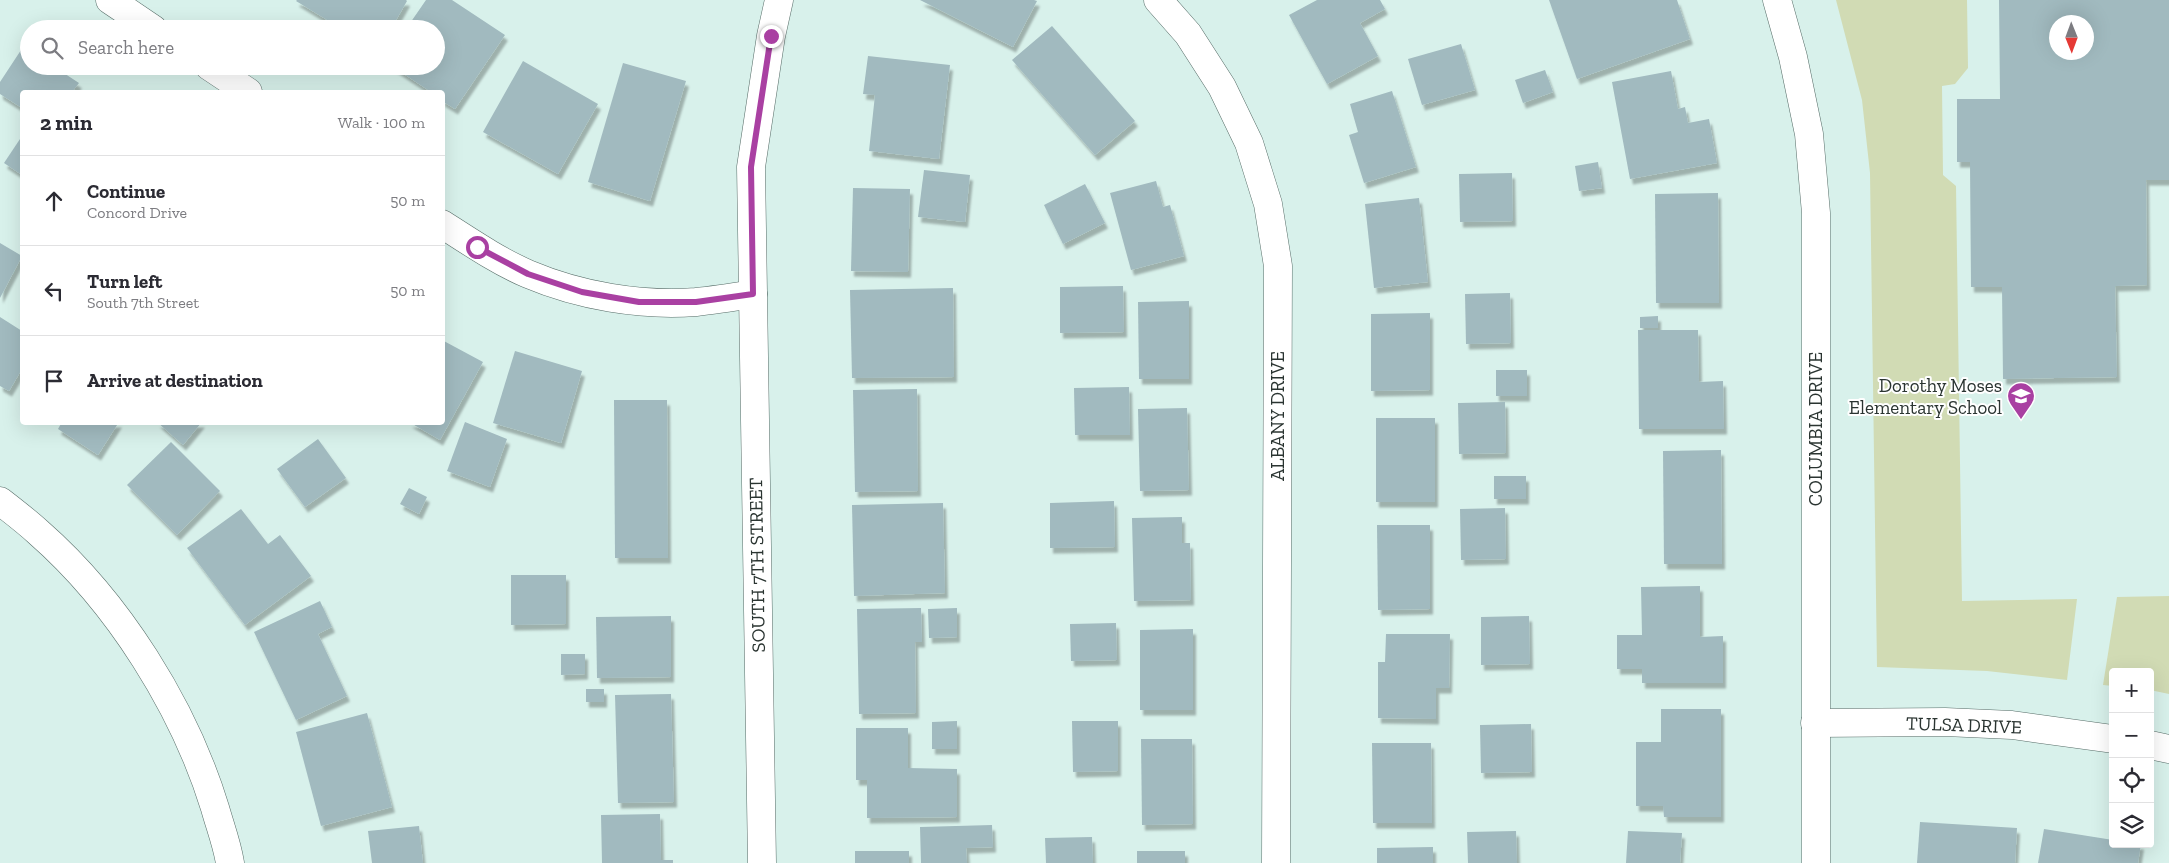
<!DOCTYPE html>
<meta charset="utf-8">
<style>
body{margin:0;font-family:"Zilla Slab",serif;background:#f7f7f7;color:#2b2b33}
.controls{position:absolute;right:15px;bottom:15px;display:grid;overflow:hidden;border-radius:5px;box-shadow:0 5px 20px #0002}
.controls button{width:45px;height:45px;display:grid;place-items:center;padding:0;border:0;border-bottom:1px solid #e1e1e2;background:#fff;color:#2b2b33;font:25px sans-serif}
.compass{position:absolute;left:2049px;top:15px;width:45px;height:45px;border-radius:50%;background:#fff;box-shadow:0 5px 20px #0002;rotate:179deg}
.stop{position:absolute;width:15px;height:15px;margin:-11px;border:4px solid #a940a2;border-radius:50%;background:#fff}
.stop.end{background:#a940a2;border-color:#fff;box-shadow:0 1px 5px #0008}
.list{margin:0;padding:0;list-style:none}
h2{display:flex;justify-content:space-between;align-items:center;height:65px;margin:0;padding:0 20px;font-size:21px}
h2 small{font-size:16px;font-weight:400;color:#7c7c81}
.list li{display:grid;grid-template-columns:32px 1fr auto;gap:15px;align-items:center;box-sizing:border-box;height:90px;padding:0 20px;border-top:1px solid #e1e1e2}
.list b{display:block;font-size:19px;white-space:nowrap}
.list p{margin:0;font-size:16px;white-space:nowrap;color:#7c7c81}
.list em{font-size:16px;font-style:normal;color:#7c7c81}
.icon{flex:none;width:28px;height:28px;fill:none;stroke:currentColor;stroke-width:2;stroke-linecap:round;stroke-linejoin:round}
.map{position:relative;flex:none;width:2169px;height:863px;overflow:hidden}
.search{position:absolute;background:#fff;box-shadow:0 5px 20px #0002;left:20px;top:20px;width:425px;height:55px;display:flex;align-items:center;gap:12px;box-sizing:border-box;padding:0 18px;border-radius:28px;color:#7c7c81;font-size:19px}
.panel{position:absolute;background:#fff;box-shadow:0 5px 20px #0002;left:20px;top:90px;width:425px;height:335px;border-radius:5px}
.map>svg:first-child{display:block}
</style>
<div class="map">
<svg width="2169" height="863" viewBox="0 0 2169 863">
<defs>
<filter id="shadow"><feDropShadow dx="3" dy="5.5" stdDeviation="1" flood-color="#0004"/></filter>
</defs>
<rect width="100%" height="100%" fill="#d8f1eb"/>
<!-- green -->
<g fill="#d1dbb4">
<polygon points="1836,0 1967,0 1968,68 1955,84 1942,86 1943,175 1956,186 1962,601 2077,599 2067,680 1987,671 1877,667 1870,173 1862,100"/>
<polygon points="2169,596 2169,694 2150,690 2150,672 2113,672 2113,686 2103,685 2117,597"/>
</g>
<!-- building -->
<g fill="#a1babf" fill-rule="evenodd" filter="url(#shadow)">
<polygon points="297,0 406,0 407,1 391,29 342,29 296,1"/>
<polygon points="426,0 452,0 505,35 455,109 442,101 442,92 431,92 392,66 436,66 436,29 406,29"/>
<polygon points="920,0 1034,0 1037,1 1013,47"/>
<polygon points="1317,0 1380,0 1385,9 1360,23 1378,56 1327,84 1289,15"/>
<polygon points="1549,0 1677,0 1690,39 1577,79"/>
<path d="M 1999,0 L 2169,0 L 2169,180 L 2146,180 L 2147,285 L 2115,286 L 2117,377 L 2003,379 L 2002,287 L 1971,287 L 1970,162 L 1957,162 L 1957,99 L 2000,99 ZM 2056,22 L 2086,22 L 2086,52 L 2056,52 Z"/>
<polygon points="1052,26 1135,121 1095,155 1012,60"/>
<polygon points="1461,44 1475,90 1422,105 1408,59"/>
<polygon points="23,47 29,50 29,66 53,66 79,83 72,92 22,92 22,108 0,94 0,82"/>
<polygon points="868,56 950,65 939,159 869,151 875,95 863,94"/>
<polygon points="523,61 598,104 558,174 483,132"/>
<polygon points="623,63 686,81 650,201 588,182"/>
<polygon points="1545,70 1553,92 1523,103 1515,80"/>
<polygon points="1671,71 1678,109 1685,107 1688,123 1709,119 1717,163 1630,179 1612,82"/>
<polygon points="1392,91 1416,167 1364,183 1349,135 1358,132 1350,104"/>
<polygon points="22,136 22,175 4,163"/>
<polygon points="1598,162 1602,188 1579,191 1575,166"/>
<polygon points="924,170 970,175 965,222 918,217"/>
<polygon points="1512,173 1513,221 1460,222 1459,174"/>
<polygon points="1156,181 1163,207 1170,205 1184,256 1131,270 1110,193"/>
<polygon points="1085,184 1105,223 1063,244 1044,205"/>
<polygon points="853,188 910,189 908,272 851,271"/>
<polygon points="1718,193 1719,303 1656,303 1655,194"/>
<polygon points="1419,198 1428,282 1374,288 1365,204"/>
<polygon points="0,243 22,256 0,298"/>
<polygon points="1123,286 1124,332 1060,333 1060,287"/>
<polygon points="953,288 954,377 852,378 850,290"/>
<polygon points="1510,293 1511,343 1466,344 1465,294"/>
<polygon points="1189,301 1189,379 1139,379 1138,302"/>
<polygon points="1430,313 1430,390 1371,391 1371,314"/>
<polygon points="1658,316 1658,328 1640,328 1640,317"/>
<polygon points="0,317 22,331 22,369 9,391 0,386"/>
<polygon points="1638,330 1698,330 1699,382 1723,381 1724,429 1639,429"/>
<polygon points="442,340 483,362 440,440 409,422 442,422"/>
<polygon points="515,351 582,371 561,443 493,423"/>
<rect x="1496" y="370" width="31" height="26"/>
<polygon points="1129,387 1130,435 1075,435 1074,388"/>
<polygon points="917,389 918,491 855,492 853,390"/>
<polygon points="614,400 667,400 668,558 615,558"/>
<polygon points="1505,402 1506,453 1459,454 1458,403"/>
<polygon points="1187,408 1189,490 1140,491 1138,409"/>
<rect x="1376" y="418" width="59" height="84"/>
<polygon points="62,422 119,422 98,455 58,429"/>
<polygon points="157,422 202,422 183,445"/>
<polygon points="465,422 507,439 490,487 447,471"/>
<polygon points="318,439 346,478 305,507 277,469"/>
<polygon points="171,442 220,491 177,535 127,485"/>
<polygon points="1721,450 1722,564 1664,564 1663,451"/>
<rect x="1494" y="476" width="32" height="23"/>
<polygon points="409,488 427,497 419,514 400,504"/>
<polygon points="1114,501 1115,547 1050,548 1050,503"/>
<polygon points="943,503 945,593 854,596 852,505"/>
<polygon points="1505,508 1506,559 1461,560 1460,509"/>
<polygon points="241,509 268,544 280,535 311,576 245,625 187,548"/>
<polygon points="1182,517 1182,543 1190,543 1191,600 1134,601 1132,518"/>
<polygon points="1377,525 1430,525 1430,609 1378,610"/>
<polygon points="511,575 566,575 566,624 511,625"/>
<polygon points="1700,586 1700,637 1723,636 1723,683 1642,683 1642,669 1617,669 1617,635 1642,635 1641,587"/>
<polygon points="320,601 332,627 318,634 347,696 296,720 254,632"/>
<polygon points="921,608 922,642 915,642 916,713 859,714 857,609"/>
<polygon points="957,608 957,637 929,638 928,609"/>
<polygon points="671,616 671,677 597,678 596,617"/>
<polygon points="1529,616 1530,664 1481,665 1481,617"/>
<polygon points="1116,623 1117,660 1071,661 1070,624"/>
<polygon points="1193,629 1193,710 1140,710 1140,630"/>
<polygon points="1386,634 1450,634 1449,688 1436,688 1436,719 1378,718 1378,662 1385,662"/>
<polygon points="561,654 585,654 585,674 561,675"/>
<rect x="586" y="689" width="18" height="13"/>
<polygon points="671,694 674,802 618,803 615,695"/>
<polygon points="1661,709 1721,709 1721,817 1664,817 1663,806 1636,806 1636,742 1661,742"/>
<polygon points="367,713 392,807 321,826 296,732"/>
<polygon points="957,721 957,749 932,749 932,722"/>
<polygon points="1072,721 1118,721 1118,771 1073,772"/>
<polygon points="1531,724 1532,772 1481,773 1480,725"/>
<polygon points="856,728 908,728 908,768 957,769 957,817 867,818 867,780 856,780"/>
<polygon points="1141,739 1192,739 1193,824 1142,825"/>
<polygon points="1372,743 1431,743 1432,823 1373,823"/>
<polygon points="660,814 661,860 673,860 673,863 602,863 601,815"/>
<polygon points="1920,822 2017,828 2015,863 1917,863"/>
<polygon points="992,825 993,847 966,848 967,863 921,863 920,827"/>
<polygon points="419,826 423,863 372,863 368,831"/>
<polygon points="2044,829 2113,840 2113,844 2141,844 2138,863 2038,863"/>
<polygon points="1516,831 1517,863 1468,863 1467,832"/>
<polygon points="1628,831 1682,833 1680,863 1626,863"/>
<polygon points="1092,837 1093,863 1046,863 1045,838"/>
<polygon points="1433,847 1433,863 1377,863 1377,848"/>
<rect x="855" y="851" width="54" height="12"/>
<rect x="1137" y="851" width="48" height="12"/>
</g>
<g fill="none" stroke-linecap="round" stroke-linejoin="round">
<!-- minor casing -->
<g stroke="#576d68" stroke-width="29">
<g id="minor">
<polyline points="110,0 153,29"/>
<polyline points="1158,0 1188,34 1222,87 1249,143 1268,204 1278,266 1276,863"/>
<polyline points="1777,0 1793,57 1809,134 1816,213 1816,863"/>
<polyline points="209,66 248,92"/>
<path d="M 442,224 C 470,242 498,261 528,274 C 580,296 640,306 696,302 C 715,300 734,297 753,294"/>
<path d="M 0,501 C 13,511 26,521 38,532 C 118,602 184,707 215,808 C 220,826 227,844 230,863"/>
<polyline points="1815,723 1945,722 2012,725 2113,739"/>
<polyline points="2150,745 2169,749"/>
<polyline points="762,863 751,167 771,36 779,0"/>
</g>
</g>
<!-- minor -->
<use href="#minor" stroke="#fff" stroke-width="28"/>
</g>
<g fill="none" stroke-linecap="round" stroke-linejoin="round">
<!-- route -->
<polyline stroke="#a940a2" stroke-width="6" points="477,247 528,274 582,292 639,302 696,302 753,294 751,167 771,36"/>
</g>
<!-- icons -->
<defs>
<g id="school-pin" transform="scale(1.4375)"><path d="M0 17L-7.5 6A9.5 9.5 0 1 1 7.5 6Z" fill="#a940a2" stroke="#fff"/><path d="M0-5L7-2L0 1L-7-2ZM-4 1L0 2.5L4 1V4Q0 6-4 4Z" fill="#fff"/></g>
</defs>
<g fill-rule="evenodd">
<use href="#school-pin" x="2021" y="396"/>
</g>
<g text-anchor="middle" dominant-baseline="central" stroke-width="4" stroke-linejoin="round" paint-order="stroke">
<!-- poi labels -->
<g font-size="19" fill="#2a3431" stroke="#fff" text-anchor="end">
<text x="2002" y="385">Dorothy Moses<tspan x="2002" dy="22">Elementary School</tspan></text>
</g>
<!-- street labels -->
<g font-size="19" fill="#2a3431" stroke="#fff">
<text transform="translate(1277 416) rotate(-90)">ALBANY DRIVE</text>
<text transform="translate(1815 429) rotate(-90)">COLUMBIA DRIVE</text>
<text transform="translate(757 565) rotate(-91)">SOUTH 7TH STREET</text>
<text transform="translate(1964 725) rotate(2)">TULSA DRIVE</text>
</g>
</g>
</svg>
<div class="controls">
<button>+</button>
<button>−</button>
<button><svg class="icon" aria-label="locate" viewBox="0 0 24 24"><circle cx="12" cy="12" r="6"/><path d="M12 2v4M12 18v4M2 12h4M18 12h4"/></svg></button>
<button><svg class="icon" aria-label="layers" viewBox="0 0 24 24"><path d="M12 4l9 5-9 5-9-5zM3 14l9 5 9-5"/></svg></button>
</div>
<svg class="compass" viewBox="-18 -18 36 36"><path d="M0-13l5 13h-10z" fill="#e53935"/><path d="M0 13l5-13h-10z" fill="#7c7c81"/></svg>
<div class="stop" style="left:477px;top:247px"></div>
<div class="stop end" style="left:771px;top:36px"></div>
<div class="search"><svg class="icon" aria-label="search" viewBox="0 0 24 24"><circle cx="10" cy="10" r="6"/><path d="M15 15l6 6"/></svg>Search here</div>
<section class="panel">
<h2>2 min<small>Walk · 100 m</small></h2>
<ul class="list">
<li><svg class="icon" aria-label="ahead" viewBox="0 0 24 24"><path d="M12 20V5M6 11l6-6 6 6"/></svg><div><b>Continue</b><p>Concord Drive</p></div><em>50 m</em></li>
<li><svg class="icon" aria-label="left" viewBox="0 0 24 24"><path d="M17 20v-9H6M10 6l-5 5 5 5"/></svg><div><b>Turn left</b><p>South 7th Street</p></div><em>50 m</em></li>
<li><svg class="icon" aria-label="arrive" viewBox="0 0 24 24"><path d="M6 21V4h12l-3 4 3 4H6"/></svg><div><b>Arrive at destination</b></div></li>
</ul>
</section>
</div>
